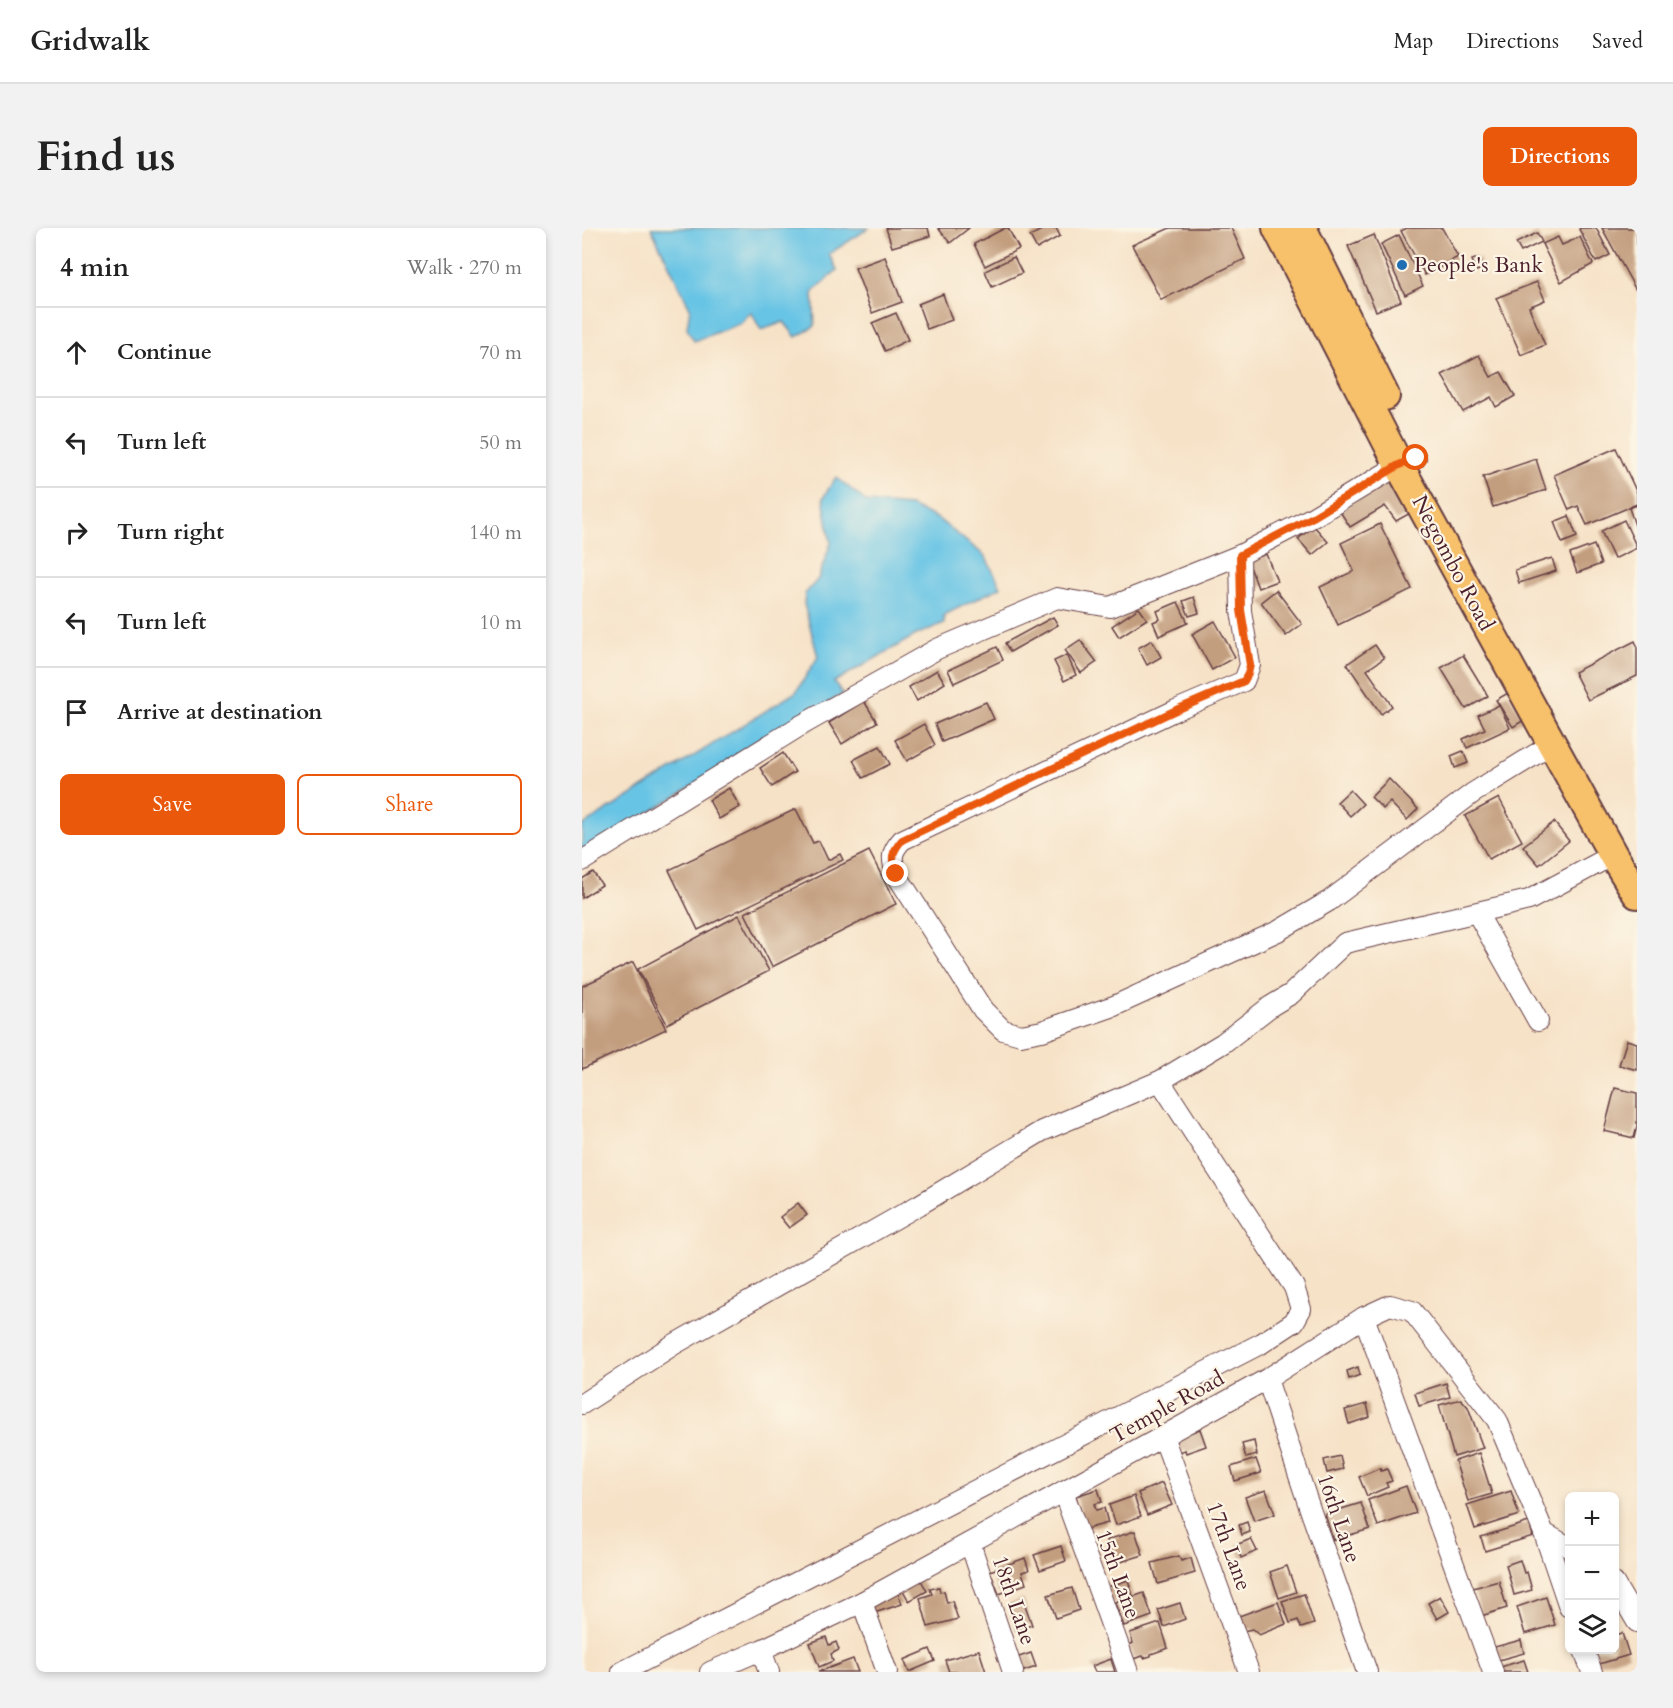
<!DOCTYPE html>
<meta charset="utf-8">
<style>
body{margin:0;font-family:Cardo,serif;background:#f2f2f2;color:#222}
.controls{position:absolute;right:18px;bottom:18px;display:grid;overflow:hidden;border-radius:9px;box-shadow:0 3px 9px #0003}
.controls button{width:54px;height:54px;display:grid;place-items:center;padding:0;border:0;border-bottom:2px solid #e0e0e0;background:#fff;color:#222;font:30px sans-serif}
.stop{position:absolute;width:18px;height:18px;margin:-14px;border:4px solid #ea580c;border-radius:50%;background:#fff}
.stop.end{background:#ea580c;border-color:#fff;box-shadow:0 2px 6px #0008}
.list{margin:0;padding:0;list-style:none}
h2{display:flex;justify-content:space-between;align-items:center;height:78px;margin:0;padding:0 24px;font-size:26px}
h2 small{font-size:20px;font-weight:400;color:#767676}
.list li{display:grid;grid-template-columns:39px 1fr auto;gap:18px;align-items:center;box-sizing:border-box;height:90px;padding:0 24px;border-top:2px solid #e0e0e0}
.list b{display:block;font-size:22px;white-space:nowrap}
.list em{font-size:20px;font-style:normal;color:#767676}
.actions{display:flex;gap:12px;padding:18px 24px}
.actions a{flex:1;padding:14px 0;border:2px solid #ea580c;border-radius:9px;text-align:center;font-size:21px;color:#ea580c}
.actions .main{background:#ea580c;color:#fff}
.icon{flex:none;width:33px;height:33px;fill:none;stroke:currentColor;stroke-width:2;stroke-linecap:round;stroke-linejoin:round}
.map{position:relative;flex:none;width:1055px;height:1444px;overflow:hidden;border-radius:9px}
header{display:flex;align-items:center;gap:36px;box-sizing:border-box;height:84px;padding:0 30px;background:#fff;border-bottom:2px solid #e0e0e0}
header strong{font-size:28px}
nav{display:flex;gap:33px;margin-inline-start:auto;font-size:21px}
.intro{display:flex;align-items:center;justify-content:space-between;box-sizing:border-box;height:144px;padding:0 36px}
h1{margin:0;font-size:42px}
.button{padding:15px 27px;border-radius:9px;background:#ea580c;color:#fff;font-size:21px;font-weight:700}
main{display:flex;gap:36px;padding:0 36px}
aside{flex:1;background:#fff;border-radius:9px;box-shadow:0 3px 9px #0003}
.map>svg:first-child{display:block}
</style>
<header>
<strong>Gridwalk</strong>
<nav><a>Map</a><a>Directions</a><a>Saved</a></nav>
</header>
<div class="intro"><h1>Find us</h1><a class="button">Directions</a></div>
<main>
<aside>
<h2>4 min<small>Walk · 270 m</small></h2>
<ul class="list">
<li><svg class="icon" aria-label="ahead" viewBox="0 0 24 24"><path d="M12 20V5M6 11l6-6 6 6"/></svg><div><b>Continue</b></div><em>70 m</em></li>
<li><svg class="icon" aria-label="left" viewBox="0 0 24 24"><path d="M17 20v-9H6M10 6l-5 5 5 5"/></svg><div><b>Turn left</b></div><em>50 m</em></li>
<li><svg class="icon" aria-label="right" viewBox="0 0 24 24"><path d="M7 20v-9h11M14 6l5 5-5 5"/></svg><div><b>Turn right</b></div><em>140 m</em></li>
<li><svg class="icon" aria-label="left" viewBox="0 0 24 24"><path d="M17 20v-9H6M10 6l-5 5 5 5"/></svg><div><b>Turn left</b></div><em>10 m</em></li>
<li><svg class="icon" aria-label="arrive" viewBox="0 0 24 24"><path d="M6 21V4h12l-3 4 3 4H6"/></svg><div><b>Arrive at destination</b></div></li>
</ul>
<div class="actions"><a class="main">Save</a><a>Share</a></div>
</aside>
<div class="map">
<svg width="1055" height="1444" viewBox="0 0 1055 1444">
<rect width="100%" height="100%" fill="#fcf5e5"/>
<filter id="ink" filterUnits="userSpaceOnUse"><feTurbulence type="fractalNoise" baseFrequency=".0167" numOctaves="2"/><feDisplacementMap in="SourceGraphic" scale="12" xChannelSelector="R" yChannelSelector="G"/><feConvolveMatrix kernelMatrix="1 2 1 2 8 2 1 2 1" color-interpolation-filters="sRGB"/></filter>
<filter id="wash" filterUnits="userSpaceOnUse"><feTurbulence type="fractalNoise" baseFrequency=".008" numOctaves="4" result="noise"/><feDisplacementMap in="SourceGraphic" scale="24" xChannelSelector="R" yChannelSelector="G"/><feGaussianBlur stdDeviation="1.35" result="paint"/><feColorMatrix in="noise" values="0 0 0 0 0 0 0 0 0 0 0 0 0 0 0 0 0 1.4 0 .05"/><feComposite in="paint" operator="in"/></filter>
<g filter="url(#wash)">
<rect width="100%" height="100%" fill="#f6e2c7"/>
<!-- water -->
<g fill="#67c4e5" stroke="#587288" stroke-width="1.5">
<polygon points="69,0 287,0 247,26 255,42 231,64 233,98 214,109 202,94 179,102 169,84 159,95 112,113 105,100 108,80"/>
<polygon points="254,249 285,274 328,278 356,291 403,328 419,359 362,387 362,395 334,407 252,454 261,466 0,626 0,598 214,464 236,429 222,376 223,366 236,351 249,315 241,270"/>
</g>
<g id="blocks">
<!-- building -->
<g fill="#c29d7e">
<polygon points="304,0 346,0 348,8 310,19"/>
<polygon points="356,0 387,0 368,15"/>
<polygon points="423,0 426,0 437,21 403,38 392,16"/>
<polygon points="463,0 474,0 478,8 455,21 448,8"/>
<polygon points="588,0 649,0 663,31 579,72 550,17"/>
<polygon points="825,0 860,0 876,29 843,47 819,3"/>
<polygon points="999,0 1014,0 1028,27 1014,34 997,1"/>
<polygon points="1020,0 1055,0 1055,64"/>
<polygon points="955,5 960,14 939,24 934,15"/>
<polygon points="792,7 819,73 794,83 766,18"/>
<polygon points="817,7 841,58 823,67 799,16"/>
<polygon points="976,9 980,17 998,9 1011,36 979,54 960,16"/>
<polygon points="303,29 320,74 290,85 273,40"/>
<polygon points="432,29 440,45 410,59 403,43"/>
<polygon points="897,30 901,41 894,43 890,32"/>
<polygon points="955,54 963,72 947,79 963,117 939,127 914,70"/>
<polygon points="361,66 370,92 345,101 336,76"/>
<polygon points="314,85 326,112 303,123 290,95"/>
<polygon points="897,127 909,149 919,144 933,168 914,179 909,169 881,184 860,147"/>
<polygon points="1034,220 1055,265 1055,276 1005,297 996,278 987,282 972,247"/>
<polygon points="954,231 964,262 911,279 901,249"/>
<polygon points="811,250 832,283 814,293 803,278 768,299 757,282"/>
<polygon points="1055,277 1055,303 1047,280"/>
<polygon points="987,288 995,309 980,315 972,294"/>
<polygon points="1042,292 1055,320 1032,331 1019,303"/>
<polygon points="798,296 830,361 756,397 738,359 772,343 759,315"/>
<polygon points="732,298 746,314 730,327 716,311"/>
<polygon points="1012,317 1019,336 995,345 988,326"/>
<polygon points="684,326 695,353 676,360 666,333"/>
<polygon points="970,330 974,343 937,355 933,342"/>
<polygon points="694,362 720,396 704,408 679,374"/>
<polygon points="612,369 617,385 607,388 601,373"/>
<polygon points="596,374 606,395 577,408 571,394 578,391 575,383"/>
<polygon points="557,380 565,391 537,409 530,398"/>
<polygon points="471,389 476,397 428,424 423,415"/>
<polygon points="633,393 653,429 630,442 610,406"/>
<polygon points="498,412 515,434 499,445 483,422"/>
<polygon points="570,412 579,429 565,437 556,420"/>
<polygon points="1053,413 1055,418 1055,448 1006,472 992,444"/>
<polygon points="793,417 802,430 785,442 810,478 799,486 765,436"/>
<polygon points="415,419 421,432 372,455 366,442"/>
<polygon points="485,427 494,447 482,453 472,433"/>
<polygon points="881,427 906,468 884,481 859,440"/>
<polygon points="355,442 363,455 335,473 327,459"/>
<polygon points="926,465 942,492 931,499 914,472"/>
<polygon points="282,473 295,494 260,516 247,495"/>
<polygon points="404,474 412,491 360,514 353,496"/>
<polygon points="917,477 928,500 885,520 881,511 903,501 896,487"/>
<polygon points="342,496 353,517 325,533 313,512"/>
<polygon points="298,518 308,536 281,550 271,532"/>
<polygon points="881,523 886,535 873,540 869,528"/>
<polygon points="201,525 213,544 190,559 178,540"/>
<polygon points="807,551 836,581 825,592 808,574 801,581 789,569"/>
<polygon points="147,560 158,579 137,591 127,572"/>
<polygon points="768,562 781,576 768,588 755,574"/>
<polygon points="917,570 940,613 907,631 883,588"/>
<polygon points="214,581 231,615 237,613 246,632 258,626 261,632 116,702 87,642"/>
<polygon points="972,594 987,613 957,637 941,618"/>
<polygon points="287,623 314,676 190,739 163,685"/>
<polygon points="11,644 20,657 0,670 0,651"/>
<polygon points="157,687 187,743 85,796 56,741"/>
<polygon points="51,734 84,801 0,841 0,758"/>
<polygon points="1045,812 1055,815 1055,842 1037,837"/>
<polygon points="1033,860 1055,865 1055,898 1052,910 1022,903"/>
<polygon points="216,975 225,987 207,1000 198,989"/>
<polygon points="776,1139 778,1147 767,1151 765,1143"/>
<polygon points="864,1155 868,1169 837,1178 833,1165"/>
<polygon points="879,1171 886,1179 901,1220 872,1229 857,1177"/>
<polygon points="785,1176 788,1189 767,1196 763,1182"/>
<polygon points="618,1201 624,1218 604,1225 603,1222 593,1225 588,1212"/>
<polygon points="672,1213 675,1227 664,1230 660,1216"/>
<polygon points="897,1225 910,1266 886,1273 873,1233"/>
<polygon points="758,1228 761,1241 745,1245 742,1232"/>
<polygon points="674,1231 679,1245 653,1253 649,1239"/>
<polygon points="798,1240 799,1243 805,1241 810,1253 804,1255 806,1259 785,1268 777,1249"/>
<polygon points="580,1255 590,1277 565,1287 556,1265"/>
<polygon points="824,1258 834,1285 796,1298 786,1272"/>
<polygon points="516,1261 520,1274 512,1276 514,1282 522,1280 526,1295 504,1301 494,1268"/>
<polygon points="684,1262 693,1286 672,1293 663,1269"/>
<polygon points="929,1263 937,1287 893,1301 885,1277"/>
<polygon points="552,1268 559,1288 534,1297 527,1277"/>
<polygon points="779,1275 788,1301 751,1312 743,1286"/>
<polygon points="665,1294 668,1304 660,1307 657,1297"/>
<polygon points="947,1294 951,1308 903,1323 899,1309"/>
<polygon points="553,1303 561,1327 532,1336 525,1312"/>
<polygon points="669,1311 675,1323 659,1330 654,1317"/>
<polygon points="479,1318 484,1333 458,1342 452,1327"/>
<polygon points="597,1328 599,1333 609,1330 613,1345 576,1356 570,1335"/>
<polygon points="443,1330 447,1342 440,1344 444,1356 417,1366 408,1343"/>
<polygon points="938,1332 942,1345 945,1344 950,1362 932,1367 924,1337"/>
<polygon points="705,1338 714,1364 697,1370 688,1344"/>
<polygon points="335,1345 345,1363 327,1373 317,1355"/>
<polygon points="546,1352 551,1368 530,1375 519,1361"/>
<polygon points="917,1353 925,1380 899,1388 891,1360"/>
<polygon points="357,1359 358,1364 362,1363 365,1375 370,1373 376,1391 346,1399 338,1370 350,1366 348,1361"/>
<polygon points="490,1360 497,1382 474,1390 466,1367"/>
<polygon points="315,1362 320,1376 289,1386 285,1375"/>
<polygon points="562,1365 570,1388 542,1398 533,1375"/>
<polygon points="722,1366 732,1396 719,1400 716,1392 708,1395 700,1373"/>
<polygon points="858,1368 867,1384 855,1391 846,1375"/>
<polygon points="964,1369 973,1397 943,1406 935,1379"/>
<polygon points="441,1371 450,1397 434,1402 426,1376"/>
<polygon points="696,1374 704,1396 677,1407 670,1401 661,1403 657,1388"/>
<polygon points="598,1375 603,1391 582,1399 576,1382"/>
<polygon points="578,1395 586,1420 569,1426 569,1428 562,1430 561,1428 551,1431 547,1417 551,1415 548,1405"/>
<polygon points="1040,1405 1047,1427 1014,1437 1010,1422 1032,1422 1032,1407"/>
<polygon points="244,1409 247,1417 254,1414 257,1422 249,1426 251,1433 237,1439 228,1415"/>
<polygon points="939,1412 942,1425 913,1433 909,1420"/>
<polygon points="348,1421 353,1433 327,1444 322,1432"/>
<polygon points="397,1422 404,1444 367,1444 363,1432"/>
<polygon points="449,1425 454,1439 439,1444 434,1430"/>
<polygon points="271,1431 276,1444 236,1444"/>
<polygon points="529,1431 533,1444 513,1444 510,1438"/>
<polygon points="942,1432 946,1444 916,1444 915,1440"/>
</g>
</g>
</g>
<g filter="url(#ink)">
<use href="#blocks" fill-opacity="0" stroke="#643c42" stroke-width="1.5"/>
<g fill="none" stroke-linecap="round" stroke-linejoin="round">
<!-- minor casing -->
<g stroke="#643c42" stroke-width="22">
<g id="minor">
<path d="M 658,327 L 659,383 L 668,437 L 662,453 L 594,482 L 320,612 C 309,624 309,630 314,646 L 401,782 L 421,802 L 439,807 L 460,803 L 532,778 L 696,703 L 747,673 L 891,565 L 970,516"/>
<polyline points="0,633 218,498 355,421 475,370 528,379 658,327 731,289 817,237 834,230"/>
<polyline points="895,685 956,793"/>
<polyline points="782,1089 911,1444"/>
<polyline points="685,1151 729,1284 785,1444"/>
<polyline points="0,1176 91,1117 337,977 460,903 578,853 641,815 689,778 709,766 763,715 947,672 1031,627"/>
<polyline points="581,1208 667,1444"/>
<polyline points="481,1263 546,1444"/>
<polyline points="962,1305 987,1319"/>
<polyline points="388,1315 431,1444"/>
<polyline points="1032,1355 1055,1394"/>
<polyline points="280,1374 305,1444"/>
<polyline points="179,1422 187,1444"/>
<polyline points="1002,1422 1010,1444"/>
<polyline points="40,1444 680,1115 712,1094 719,1081 712,1059 578,853"/>
<polyline points="128,1444 179,1422 280,1374 685,1151 782,1089 808,1077 830,1083 915,1192 962,1305 987,1379"/>
</g>
</g>
<!-- highway casing -->
<g stroke="#643c42" stroke-width="32">
<g id="highway">
<polyline points="695,0 817,237 1031,627 1055,666"/>
<polyline points="720,0 803,168"/>
</g>
</g>
<!-- minor -->
<use href="#minor" stroke="#fff" stroke-width="20"/>
<!-- highway -->
<use href="#highway" stroke="#f7c06b" stroke-width="28"/>
</g>
</g>
<g fill="none" stroke-linecap="round" stroke-linejoin="round" filter="url(#ink)">
<!-- route -->
<path stroke="#ea580c" stroke-width="8" d="M 314,646 C 309,630 309,625 320,612 L 594,482 L 662,453 L 666,446 L 668,437 L 659,382 L 658,327 L 731,289 L 817,237 L 834,230"/>
</g>
<!-- markers -->
<circle fill="#1f6fb2" stroke="#fcf5e5" stroke-width="2" cx="820" cy="37" r="6"/>
<g text-anchor="middle" dominant-baseline="central" stroke-width="4.5" stroke-linejoin="round" paint-order="stroke">
<!-- poi labels -->
<g font-size="22" fill="#4a1f2b" stroke="#fcf5e5" text-anchor="start">
<text x="832" y="37">People's Bank</text>
</g>
<!-- street labels -->
<g font-size="22" fill="#4a1f2b" stroke="#fcf5e5">
<text transform="translate(871 335) rotate(62)">Negombo Road</text>
<text transform="translate(585 1179) rotate(-29)">Temple Road</text>
<text transform="translate(757 1290) rotate(71)">16th Lane</text>
<text transform="translate(647 1318) rotate(70)">17th Lane</text>
<text transform="translate(536 1346) rotate(70)">15th Lane</text>
<text transform="translate(432 1372) rotate(71)">18th Lane</text>
</g>
</g>
</svg>
<div class="controls">
<button>+</button>
<button>−</button>
<button><svg class="icon" aria-label="layers" viewBox="0 0 24 24"><path d="M12 4l9 5-9 5-9-5zM3 14l9 5 9-5"/></svg></button>
</div>
<div class="stop" style="left:834px;top:230px"></div>
<div class="stop end" style="left:314px;top:646px"></div>
</div>
</main>
